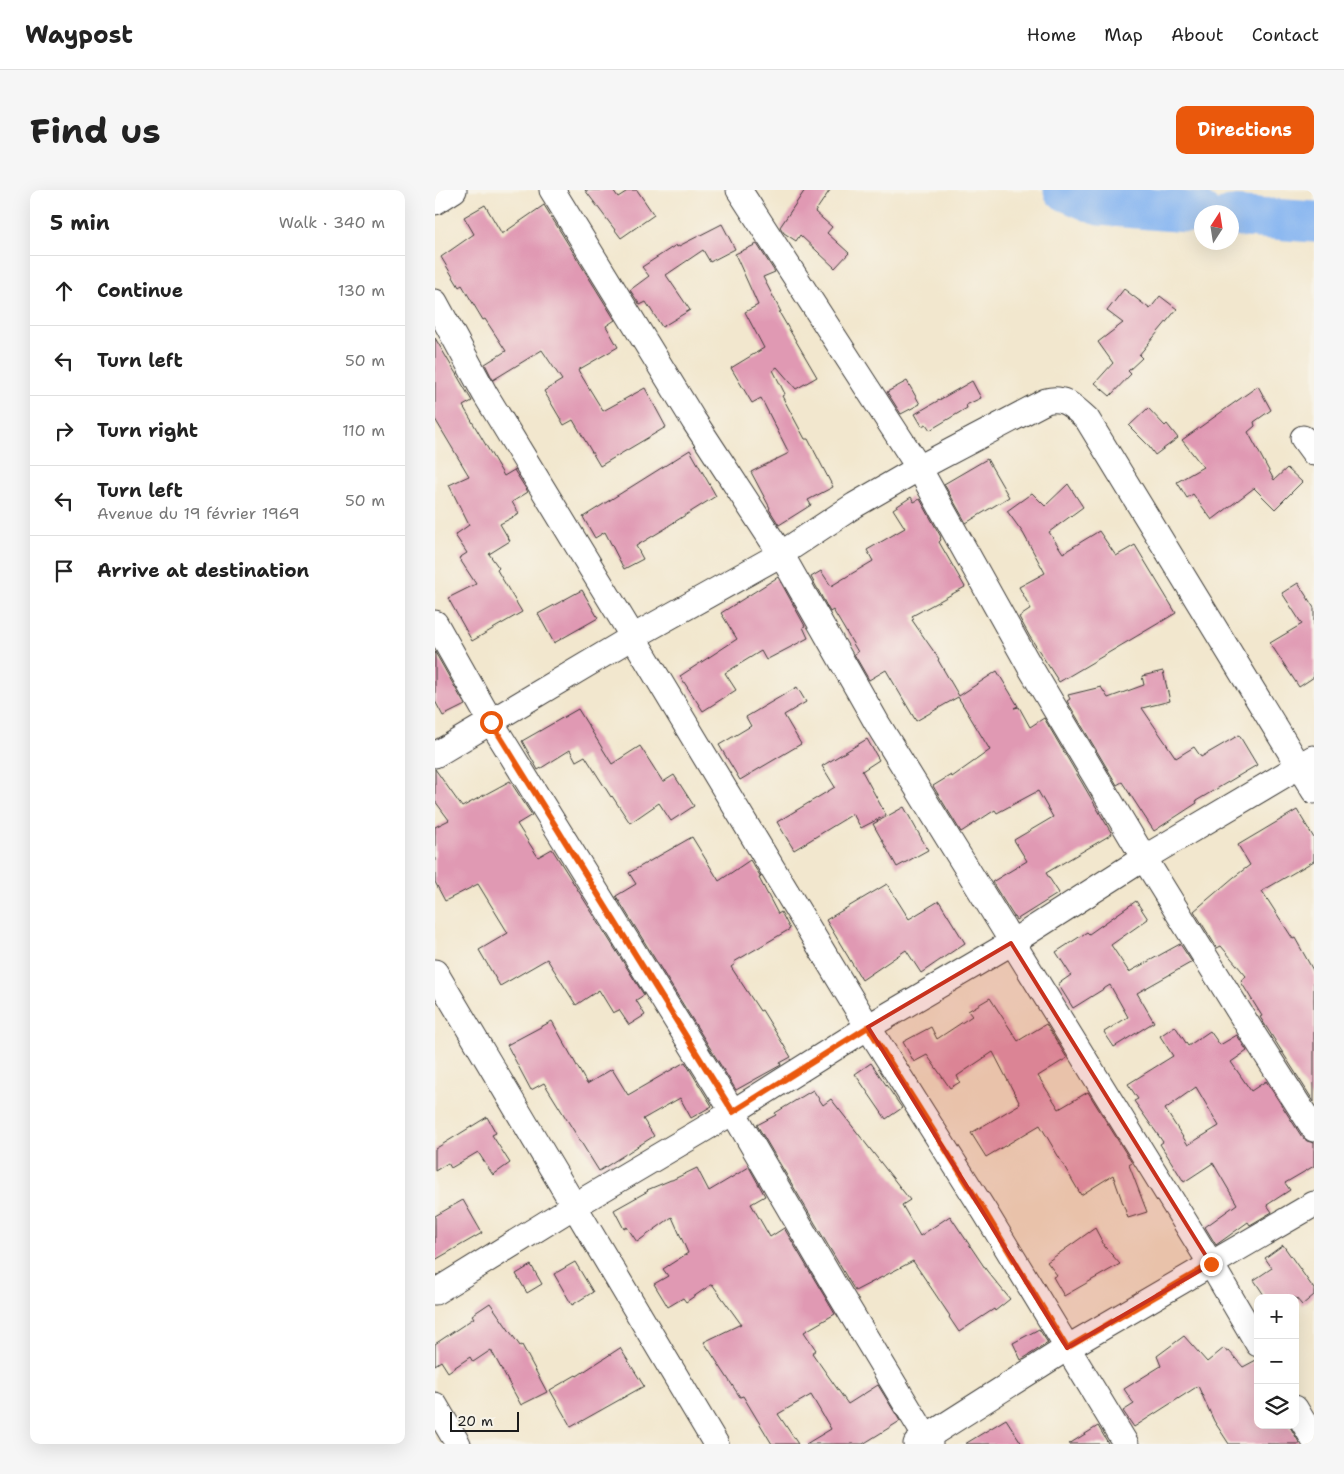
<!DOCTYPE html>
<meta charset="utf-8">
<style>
body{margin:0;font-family:"Shantell Sans",sans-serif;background:#f6f6f6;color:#222}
.controls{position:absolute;right:15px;bottom:15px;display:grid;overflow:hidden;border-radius:10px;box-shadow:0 5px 20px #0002}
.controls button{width:45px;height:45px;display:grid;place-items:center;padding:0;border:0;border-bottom:1px solid #e0e0e0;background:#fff;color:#222;font:25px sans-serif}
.compass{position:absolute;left:759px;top:15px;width:45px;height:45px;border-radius:50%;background:#fff;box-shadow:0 5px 20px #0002;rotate:12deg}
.scale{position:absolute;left:15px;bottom:12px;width:69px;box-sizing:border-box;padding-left:5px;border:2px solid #1c1c1c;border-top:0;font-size:14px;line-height:18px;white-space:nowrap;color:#1c1c1c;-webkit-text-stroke:4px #f7f3e8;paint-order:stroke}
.stop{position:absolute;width:15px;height:15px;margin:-11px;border:4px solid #ea580c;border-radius:50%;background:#fff}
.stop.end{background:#ea580c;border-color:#fff;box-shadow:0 1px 5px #0008}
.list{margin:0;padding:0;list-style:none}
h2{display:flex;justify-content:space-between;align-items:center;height:65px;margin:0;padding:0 20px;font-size:21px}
h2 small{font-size:16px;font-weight:400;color:#767676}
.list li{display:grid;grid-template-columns:32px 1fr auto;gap:15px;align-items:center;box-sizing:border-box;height:70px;padding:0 20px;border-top:1px solid #e0e0e0}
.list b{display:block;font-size:19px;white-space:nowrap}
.list p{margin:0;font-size:16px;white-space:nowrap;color:#767676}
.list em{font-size:16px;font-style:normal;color:#767676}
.icon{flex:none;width:28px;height:28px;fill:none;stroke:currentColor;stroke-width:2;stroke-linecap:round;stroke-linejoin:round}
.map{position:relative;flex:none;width:879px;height:1254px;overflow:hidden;border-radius:10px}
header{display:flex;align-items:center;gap:30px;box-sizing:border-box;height:70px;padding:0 25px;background:#fff;border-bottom:1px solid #e0e0e0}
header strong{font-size:24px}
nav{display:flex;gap:28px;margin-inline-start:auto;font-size:18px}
.intro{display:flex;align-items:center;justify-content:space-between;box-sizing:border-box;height:120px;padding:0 30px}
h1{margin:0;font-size:35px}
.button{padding:12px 22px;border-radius:10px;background:#ea580c;color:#fff;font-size:18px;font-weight:700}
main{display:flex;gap:30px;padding:0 30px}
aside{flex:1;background:#fff;border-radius:10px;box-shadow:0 5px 20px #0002}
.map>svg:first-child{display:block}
</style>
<header>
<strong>Waypost</strong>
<nav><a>Home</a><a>Map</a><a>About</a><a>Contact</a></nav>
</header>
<div class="intro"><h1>Find us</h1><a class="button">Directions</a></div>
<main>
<aside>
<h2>5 min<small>Walk · 340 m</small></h2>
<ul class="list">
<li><svg class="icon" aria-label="ahead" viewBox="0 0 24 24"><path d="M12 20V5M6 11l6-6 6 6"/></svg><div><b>Continue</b></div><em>130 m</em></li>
<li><svg class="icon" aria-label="left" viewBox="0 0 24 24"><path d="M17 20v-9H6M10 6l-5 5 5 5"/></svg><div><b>Turn left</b></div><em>50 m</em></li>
<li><svg class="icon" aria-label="right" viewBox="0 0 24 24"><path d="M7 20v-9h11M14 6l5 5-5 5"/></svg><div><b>Turn right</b></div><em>110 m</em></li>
<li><svg class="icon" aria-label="left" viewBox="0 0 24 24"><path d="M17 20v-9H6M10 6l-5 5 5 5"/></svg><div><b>Turn left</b><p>Avenue du 19 février 1969</p></div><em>50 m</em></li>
<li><svg class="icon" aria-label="arrive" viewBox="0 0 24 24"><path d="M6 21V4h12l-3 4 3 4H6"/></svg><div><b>Arrive at destination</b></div></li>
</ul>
</aside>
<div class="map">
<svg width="879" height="1254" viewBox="0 0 879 1254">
<rect width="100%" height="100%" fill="#f7f3e8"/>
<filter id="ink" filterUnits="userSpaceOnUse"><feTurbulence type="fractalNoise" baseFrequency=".02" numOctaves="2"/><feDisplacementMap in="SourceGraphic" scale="10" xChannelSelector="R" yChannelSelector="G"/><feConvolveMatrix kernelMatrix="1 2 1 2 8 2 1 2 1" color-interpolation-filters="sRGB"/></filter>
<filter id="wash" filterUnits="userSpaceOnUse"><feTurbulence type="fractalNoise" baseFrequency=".0096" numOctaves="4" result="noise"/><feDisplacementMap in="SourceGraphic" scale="20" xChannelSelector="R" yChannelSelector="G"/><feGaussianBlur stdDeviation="1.12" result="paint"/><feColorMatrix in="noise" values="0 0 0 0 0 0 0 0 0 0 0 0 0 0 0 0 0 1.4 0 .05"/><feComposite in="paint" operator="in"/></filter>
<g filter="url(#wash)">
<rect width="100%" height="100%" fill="#f2e7ce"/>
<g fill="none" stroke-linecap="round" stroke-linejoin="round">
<!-- river -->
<g stroke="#86b5f1" stroke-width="41">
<polyline points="629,0 664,15 766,23"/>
<polyline points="796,26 879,32"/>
</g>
</g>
<g id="blocks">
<!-- building -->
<g fill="#e099b3" fill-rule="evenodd">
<polygon points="150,0 178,0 183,7 194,0 202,0 219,25 186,48"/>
<polygon points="370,0 395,0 380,22 397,37 392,43 414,63 400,78 365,45 361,51 349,43 345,37"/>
<polygon points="50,15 67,44 109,15 180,130 171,136 183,157 143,180 168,221 210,198 231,237 165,276 138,230 129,235 109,201 127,190 107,160 58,190 50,174 71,161 50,129 48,130 27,95 24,97 6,67 39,44 29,27"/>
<polygon points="287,34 300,59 275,72 268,60 231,85 255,120 227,137 211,112 205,115 195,100 214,86 207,77 241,55 242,57"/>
<polygon points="322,54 340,82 328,87 346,122 344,122 382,187 361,199 342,177 338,180 350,204 347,206 370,249 373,249 398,297 373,310 376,315 344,335 334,319 335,318 316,282 354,263 326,208 317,213 296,178 329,158 310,122 323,115 300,64"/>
<polygon points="689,99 715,119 725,106 742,119 704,165 707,168 693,181 696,184 675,206 660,193 678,173 663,152 688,133 672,121"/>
<polygon points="0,148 37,211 28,216 69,286 79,280 93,302 77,312 84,324 65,334 75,351 54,364 64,378 62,380 87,422 37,451 13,408 41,394 24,368 32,363 20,345 34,335 14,295 34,286 0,229"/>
<polygon points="472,191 485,214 466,224 452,202"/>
<polygon points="537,191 546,208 531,215 532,218 495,240 491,234 487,236 480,224"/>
<polygon points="823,196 836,220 819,232 820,236 813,242 839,290 852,278 867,292 840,319 819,298 777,330 758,304 752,308 742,292 768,277 747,250"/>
<polygon points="713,218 730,236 732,234 743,248 720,265 712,254 694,236"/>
<polygon points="255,260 281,306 233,336 233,337 201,356 208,369 189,379 170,342 160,348 148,327"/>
<polygon points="552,269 574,307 531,333 509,294"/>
<polygon points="633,294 648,317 614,342 628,363 664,341 681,366 700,355 741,423 624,492 595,447 584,427 596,419 584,397 610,383 588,343 572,321 597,303 610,316"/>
<polygon points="476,307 479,312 485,309 506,347 505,348 506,350 504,352 530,397 477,426 479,429 477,430 504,469 503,470 524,506 562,481 583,516 579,518 584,517 595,537 609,528 677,644 611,683 624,703 581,730 557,692 592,671 579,650 618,627 603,601 562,623 560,620 526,642 498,596 516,585 517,587 555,560 523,507 481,531 451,480 434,490 419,464 423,462 398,420 395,422 376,387 386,381 396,396 438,371 432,360 470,338 458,319"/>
<polygon points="343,387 370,436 368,437 373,448 331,470 326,461 290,483 301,500 268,521 245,486 302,449 286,423"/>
<polygon points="863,393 879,418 879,487 864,497 835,453 867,434 847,403"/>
<polygon points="147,400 163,428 119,453 103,424"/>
<polygon points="0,462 30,515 8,526 0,511"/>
<polygon points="728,481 735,511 707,518 741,568 759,557 766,567 804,545 822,575 761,611 762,613 719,641 687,592 682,595 632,511 635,509 633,505 666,497 673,508 709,495 707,486"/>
<polygon points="362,497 371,512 349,525 366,554 305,590 284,555 316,536 311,527"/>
<polygon points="143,519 177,574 205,556 228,592 239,585 259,616 236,631 224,613 195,633 177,606 176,607 150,566 141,571 135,560 103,580 87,551"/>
<polygon points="432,549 444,570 427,581 451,625 426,638 418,624 359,660 342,632 400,597 387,576"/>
<polygon points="0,579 27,617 75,591 97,625 82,634 103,667 117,659 209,805 201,810 210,825 194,835 184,820 178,823 164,800 141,815 112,769 65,796 44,760 73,743 43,694 10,711 0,692 0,637 14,630 0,611"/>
<polygon points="469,617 493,660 462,677 438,634"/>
<polygon points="862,620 879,648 879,671 827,701 858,749 860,748 879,782 879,912 825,827 827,826 806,792 811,786 786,756 782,758 759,721 799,687 815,675 803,655"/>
<polygon points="257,647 284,691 315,670 326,687 324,688 343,724 346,722 355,739 299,772 300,774 296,777 325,821 327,820 356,867 345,873 346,875 301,900 181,706 201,694 194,683"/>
<polygon points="452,694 474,729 504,711 530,753 486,783 471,760 427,790 391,730"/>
<polygon points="701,711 713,729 676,755 694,782 745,754 757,772 702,803 719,832 679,857 669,842 693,827 675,795 638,818 623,794 636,785 621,762 652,742 654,744"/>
<polygon points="555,808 583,851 611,834 632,868 603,886 624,919 653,902 697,973 694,975 712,1022 693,1028 678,985 646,1005 605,935 551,967 536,943 585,914 558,862 522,886 525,892 515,898 492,865 479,872 468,852 496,837 502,849 537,826 533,821"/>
<polygon points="117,831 152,894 177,879 193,905 250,872 277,916 256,928 245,908 208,929 219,946 164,981 109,893 96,900 72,855"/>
<path d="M 740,836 L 753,856 L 775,841 L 785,855 L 802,845 L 812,861 L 796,872 L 816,901 L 831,891 L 867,947 L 872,951 L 879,953 L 879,976 L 850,993 L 855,1000 L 832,1015 L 837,1022 L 815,1035 L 813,1032 L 781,1055 L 770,1037 L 802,1014 L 778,973 L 749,992 L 725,954 L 728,952 L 699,911 L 703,909 L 693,894 L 738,866 L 725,846 ZM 761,897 L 784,936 L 753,955 L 730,919 Z"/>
<polygon points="436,873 467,918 451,929 420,884"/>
<polygon points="378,900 388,915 396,909 475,1010 467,1015 485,1046 515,1026 552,1081 575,1109 560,1121 559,1119 524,1142 514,1127 515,1126 478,1071 420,1101 322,935 341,925 340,923"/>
<polygon points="52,927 61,943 57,945 75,973 58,985 43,962 16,978 13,973 0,981 0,959"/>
<polygon points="314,977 330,1006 316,1014 335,1047 349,1038 400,1124 369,1142 381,1160 377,1163 413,1214 443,1195 465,1231 428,1254 371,1254 396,1239 376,1205 343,1224 363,1254 337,1254 308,1206 305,1207 269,1152 306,1134 277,1094 251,1112 248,1108 233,1117 219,1094 233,1086 228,1079 253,1063 237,1027 202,1052 192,1037 189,1039 179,1020 213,1001 212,1000 236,990 237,990 262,978 274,1001"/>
<polygon points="28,1010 47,1043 0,1070 0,1026"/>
<polygon points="660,1038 670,1057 685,1074 629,1106 618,1087 622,1085 612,1072"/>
<polygon points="848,1055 879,1099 879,1105 867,1115 861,1108 831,1108 819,1090 837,1078 830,1068"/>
<polygon points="140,1072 158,1102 137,1115 119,1084"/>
<polygon points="96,1075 107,1094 92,1103 81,1084"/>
<polygon points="55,1113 85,1156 87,1155 112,1202 86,1215 56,1160 38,1172 35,1167 13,1182 6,1171 0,1175 0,1154 39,1128 37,1125"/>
<polygon points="604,1139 613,1153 586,1170 578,1153"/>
<polygon points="749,1146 772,1172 789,1158 792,1162 794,1161 808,1177 823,1169 823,1235 854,1235 865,1254 794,1254 779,1231 763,1196 699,1237 688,1221 699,1214 689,1199 726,1176 722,1166"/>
<polygon points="185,1158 209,1196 136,1237 115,1200 141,1185 142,1186"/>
<polygon points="571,1229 587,1254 530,1254"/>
<polygon points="663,1236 673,1253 672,1254 634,1254"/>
</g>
</g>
</g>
<g filter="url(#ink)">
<use href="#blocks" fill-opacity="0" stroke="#3c3a37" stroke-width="1"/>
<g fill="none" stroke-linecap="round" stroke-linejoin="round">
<!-- minor casing -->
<g stroke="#3c3a37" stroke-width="27">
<g id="minor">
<polyline points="117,0 259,231 346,364 442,533 776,1074 823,1154"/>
<polyline points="304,0 484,278 595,477 709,668 820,847 879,939"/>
<polyline points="0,12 19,0"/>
<polyline points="0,112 50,204 198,447 433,837 550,1022 691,1254"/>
<polyline points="868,248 879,263"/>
<polyline points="0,433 56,532 298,922 398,1093 495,1254"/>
<path d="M 0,565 L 198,447 L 346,364 L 420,315 L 484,278 L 611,211 C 630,206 638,217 652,229 L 879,601"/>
<polyline points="0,782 281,1254"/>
<polyline points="0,1102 139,1016 298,922 433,837 576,753 709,668 878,568"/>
<polyline points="0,1215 23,1254"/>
<polyline points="860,1218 879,1250"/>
<polyline points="481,1254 632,1158 879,1014"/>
</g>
</g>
<!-- minor -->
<use href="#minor" stroke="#fff" stroke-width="25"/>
</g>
</g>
<g fill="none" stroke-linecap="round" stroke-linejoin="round" filter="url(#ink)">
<!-- route -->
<polyline stroke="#ea580c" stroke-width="6" points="56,532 298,922 433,837 550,1022 632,1158 776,1074"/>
</g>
<!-- marked area -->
<path fill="#c8321e" fill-opacity="0.2" stroke="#c8321e" stroke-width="4" stroke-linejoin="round" d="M 576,753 L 776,1074 L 632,1158 L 433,837 Z"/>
</svg>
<div class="controls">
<button>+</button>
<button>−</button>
<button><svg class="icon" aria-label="layers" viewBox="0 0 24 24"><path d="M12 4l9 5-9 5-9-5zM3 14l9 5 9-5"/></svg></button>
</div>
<svg class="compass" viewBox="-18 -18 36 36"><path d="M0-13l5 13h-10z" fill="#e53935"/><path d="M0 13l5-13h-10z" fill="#767676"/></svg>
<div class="scale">20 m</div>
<div class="stop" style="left:56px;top:532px"></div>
<div class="stop end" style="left:776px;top:1074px"></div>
</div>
</main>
